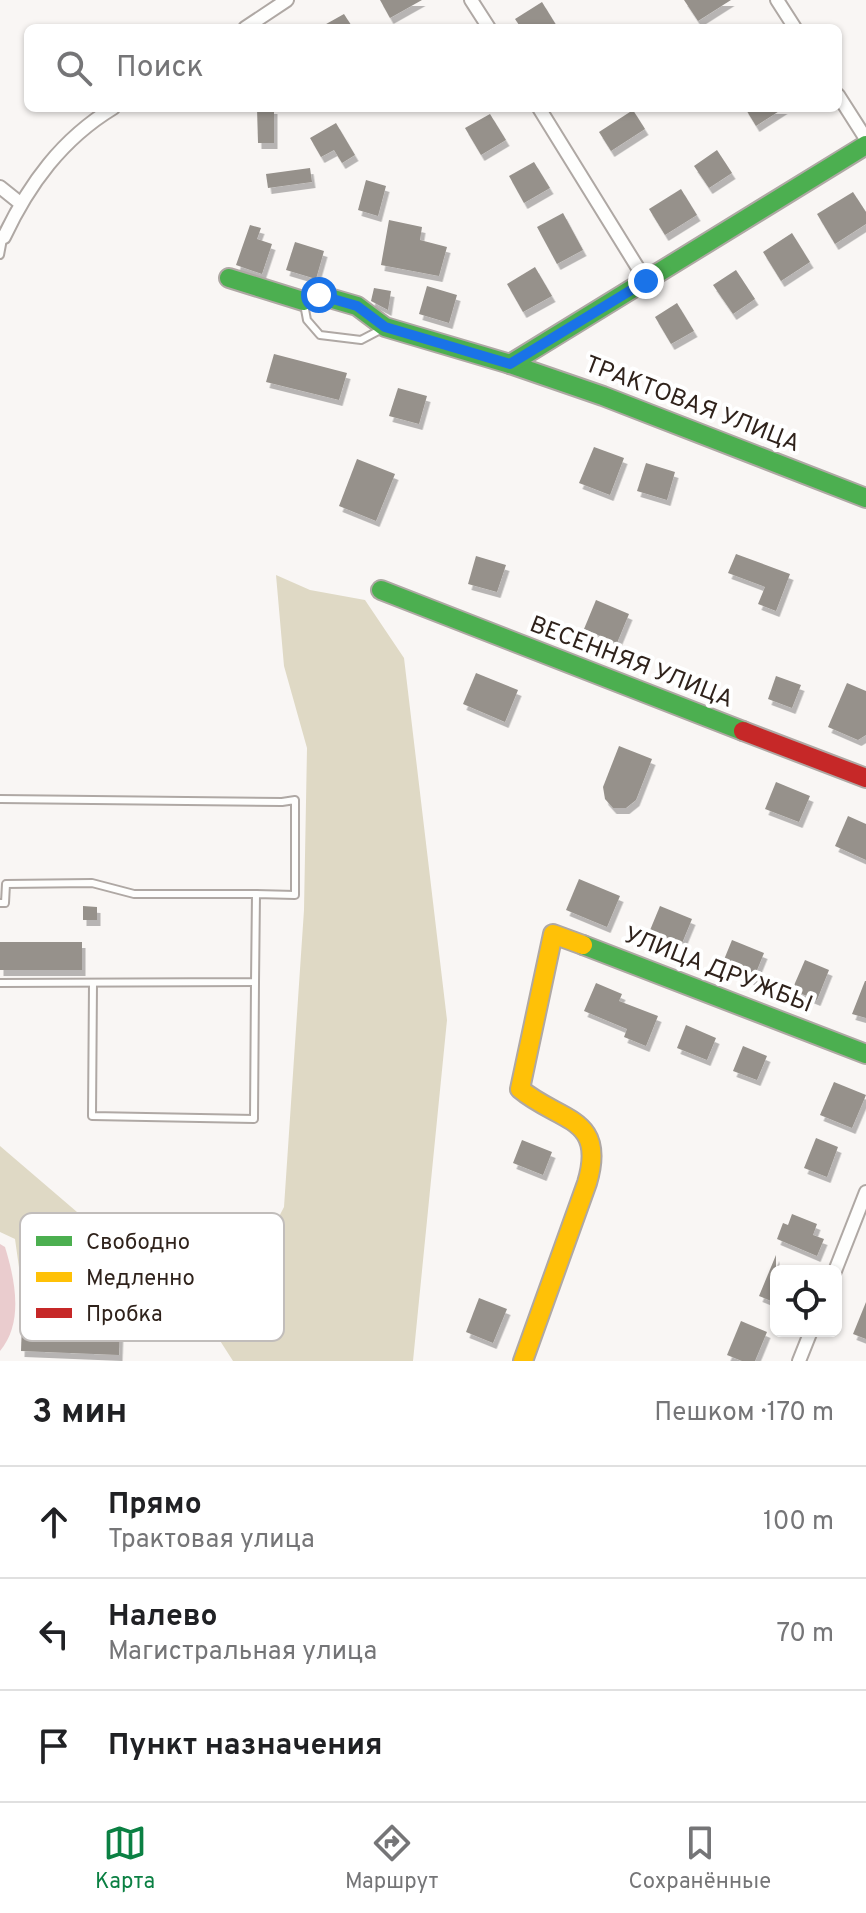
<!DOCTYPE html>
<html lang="ru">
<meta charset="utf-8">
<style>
body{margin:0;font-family:Overpass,sans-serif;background:#f6f6f6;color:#202124}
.controls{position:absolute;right:24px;bottom:24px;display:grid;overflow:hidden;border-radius:12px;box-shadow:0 2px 6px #0004}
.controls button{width:72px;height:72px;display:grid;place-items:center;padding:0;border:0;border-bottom:2px solid #e0e0e0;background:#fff;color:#202124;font:40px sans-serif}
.stop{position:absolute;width:24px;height:24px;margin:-18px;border:6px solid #1a73e8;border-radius:50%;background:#fff}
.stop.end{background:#1a73e8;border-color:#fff;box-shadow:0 2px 8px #0008}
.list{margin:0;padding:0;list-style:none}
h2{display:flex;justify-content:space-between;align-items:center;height:104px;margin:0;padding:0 32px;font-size:34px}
h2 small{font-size:26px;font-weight:400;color:#757577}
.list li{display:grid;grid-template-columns:52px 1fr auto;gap:24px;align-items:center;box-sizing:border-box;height:112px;padding:0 32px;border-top:2px solid #e0e0e0}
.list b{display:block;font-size:30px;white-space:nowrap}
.list p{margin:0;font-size:26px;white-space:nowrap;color:#757577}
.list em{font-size:26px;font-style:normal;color:#757577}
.icon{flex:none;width:44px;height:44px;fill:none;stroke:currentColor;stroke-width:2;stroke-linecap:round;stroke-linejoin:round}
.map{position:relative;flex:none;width:866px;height:1361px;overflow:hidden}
.search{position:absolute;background:#fff;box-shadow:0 2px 6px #0004;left:24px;right:24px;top:24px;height:88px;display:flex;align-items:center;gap:20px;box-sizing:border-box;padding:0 28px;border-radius:12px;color:#757577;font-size:30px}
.sheet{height:440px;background:#fff}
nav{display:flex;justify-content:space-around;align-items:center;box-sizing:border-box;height:112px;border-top:2px solid #e0e0e0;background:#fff;font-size:22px;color:#757577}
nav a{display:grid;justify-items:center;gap:4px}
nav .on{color:#0b8043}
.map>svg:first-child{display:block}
</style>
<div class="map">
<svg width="866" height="1361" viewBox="0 0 866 1361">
<defs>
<filter id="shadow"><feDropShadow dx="3.5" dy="6" stdDeviation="0" flood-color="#0004"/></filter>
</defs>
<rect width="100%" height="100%" fill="#f9f6f4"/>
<!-- forest -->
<g fill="#dfd9c5">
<polygon points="276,575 310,590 365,600 404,658 447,1020 413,1361 233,1361 217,1336 284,1207 304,910 307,748 284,666"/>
<polygon points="0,1146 84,1218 116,1312 25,1310 15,1239 0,1232"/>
</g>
<!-- water -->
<path fill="#eaccce" d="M 0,1244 L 5,1247 C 15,1280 24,1322 0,1351 Z"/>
<!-- building -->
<g fill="#96918b" filter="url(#shadow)">
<polygon points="380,0 422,0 390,18"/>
<polygon points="684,0 731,0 698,21"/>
<polygon points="542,2 558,28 521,28 515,19"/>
<polygon points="344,14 353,28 319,28"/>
<polygon points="257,108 274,108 274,143 258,143"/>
<polygon points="745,108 784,108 756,126"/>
<polygon points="633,110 645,129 611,151 599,132"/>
<polygon points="490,114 506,140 481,155 465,128"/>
<polygon points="336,123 355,155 342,163 334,150 321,157 310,138"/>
<polygon points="717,150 732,173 709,188 694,166"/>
<polygon points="534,162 550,188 524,203 509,176"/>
<polygon points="310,168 312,182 268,188 266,174"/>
<polygon points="366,180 386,186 378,216 358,210"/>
<polygon points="681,189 697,215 665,235 649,209"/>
<polygon points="853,192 866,212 866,224 835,244 817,214"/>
<polygon points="563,213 583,250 557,264 537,227"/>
<polygon points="389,220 422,227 420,240 447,247 439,276 381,265"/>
<polygon points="250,225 261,228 257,239 272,244 262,274 236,265"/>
<polygon points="792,233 810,262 781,281 763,252"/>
<polygon points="295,242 324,251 316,279 286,270"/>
<polygon points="535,267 552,296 523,312 507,284"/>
<polygon points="736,270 755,299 733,314 713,285"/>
<polygon points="427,286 457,295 449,323 419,314"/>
<polygon points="374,288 391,291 388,310 371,301"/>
<polygon points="677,303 694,331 671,344 655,317"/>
<polygon points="274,354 347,373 339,400 266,382"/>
<polygon points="398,388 427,396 419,424 389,416"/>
<polygon points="594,447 624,458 610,495 579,483"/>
<polygon points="357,459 395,474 376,521 339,506"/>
<polygon points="646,463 675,472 667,500 637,491"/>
<polygon points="736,554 790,574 776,611 758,604 765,587 728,573"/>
<polygon points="476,556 506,565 497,592 468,584"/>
<polygon points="596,600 629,614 617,643 584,629"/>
<polygon points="476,673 518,690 505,722 463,704"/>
<polygon points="776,676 801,685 792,708 768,699"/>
<polygon points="847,683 866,691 866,735 858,740 828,727"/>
<polygon points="619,746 652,759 636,800 626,808 613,808 605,799 603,787"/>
<polygon points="776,782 810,796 799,822 765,809"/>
<polygon points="848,816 866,824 866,860 835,846"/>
<polygon points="579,879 620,896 607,927 566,910"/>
<polygon points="83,906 97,907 97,920 83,920"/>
<polygon points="660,906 692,919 680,948 648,935"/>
<polygon points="732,940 764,953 753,980 721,967"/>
<rect x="0" y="942" width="82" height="28"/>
<polygon points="805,960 829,970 817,1000 792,990"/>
<polygon points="865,981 866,981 866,1018 852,1014"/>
<polygon points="596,983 622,994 619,1001 658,1016 646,1046 624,1037 627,1029 584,1011"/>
<polygon points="686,1025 716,1038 707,1060 677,1048"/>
<polygon points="743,1046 767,1056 757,1080 733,1071"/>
<polygon points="834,1082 866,1095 852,1128 820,1115"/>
<polygon points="816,1138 838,1147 827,1177 804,1168"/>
<polygon points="522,1140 552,1152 543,1175 513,1163"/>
<polygon points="792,1214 817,1224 813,1235 824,1239 817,1256 777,1239 783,1223 788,1225"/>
<polygon points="776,1255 776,1303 759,1296"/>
<polygon points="479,1298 507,1309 493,1343 466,1332"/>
<polygon points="866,1302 866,1339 853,1334"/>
<polygon points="741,1321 767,1332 755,1361 742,1361 727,1355"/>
<polygon points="22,1322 120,1327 119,1355 21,1351"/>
</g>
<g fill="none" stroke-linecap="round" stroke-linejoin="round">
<!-- lane casing -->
<g stroke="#afa8a4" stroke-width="10">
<g id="lane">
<polyline points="0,255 3,239"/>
<polyline points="304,304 307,320 320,335 361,340 382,329"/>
<polyline points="0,799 282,802 295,800 295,895 256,894 255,982 0,983"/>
<polyline points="0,903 5,903 6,884 92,883 134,894 256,894"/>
<polyline points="93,983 92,1116 254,1119 255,982"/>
</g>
</g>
<!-- street casing -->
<g stroke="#afa8a4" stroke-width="16">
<g id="street">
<polyline points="471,0 489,28"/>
<polyline points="777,0 795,28"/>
<polyline points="245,28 287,0"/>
<polyline points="838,95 866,139"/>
<polyline points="539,108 646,281"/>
<polyline points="0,187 20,203"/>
<path d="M 0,237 L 4,237 C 29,184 62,139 113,108"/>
<polyline points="835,1271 866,1192"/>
<polyline points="799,1361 811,1331"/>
</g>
</g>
<!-- fast casing -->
<g stroke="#afa8a4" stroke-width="22">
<g id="fast">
<polyline points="229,278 303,301 319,295 357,306 385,327 510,364 603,396 866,498"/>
<polyline points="510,364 866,145"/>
<polyline points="381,590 743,731"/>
<polyline points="583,945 866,1054"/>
</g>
</g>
<!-- slow casing -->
<g stroke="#afa8a4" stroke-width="22">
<path id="slow" d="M 523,1361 L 587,1183 C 607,1116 559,1122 520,1089 L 553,934 L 583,945"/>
</g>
<!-- jam casing -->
<g stroke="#afa8a4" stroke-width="22">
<polyline id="jam" points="743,731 866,778"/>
</g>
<!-- lane -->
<use href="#lane" stroke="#fefefd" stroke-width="6"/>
<!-- street -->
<use href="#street" stroke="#fefefd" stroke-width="12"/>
<!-- fast -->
<use href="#fast" stroke="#4caf50" stroke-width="18"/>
<!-- slow -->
<use href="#slow" stroke="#ffc107" stroke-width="18"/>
<!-- jam -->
<use href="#jam" stroke="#c62828" stroke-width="18"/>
</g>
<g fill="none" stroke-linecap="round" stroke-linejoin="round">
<!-- route -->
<polyline stroke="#1a73e8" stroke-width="10" points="319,295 357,306 385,327 510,364 646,281"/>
</g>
<g text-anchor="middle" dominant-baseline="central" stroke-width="8" stroke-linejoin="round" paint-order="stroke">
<!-- street labels -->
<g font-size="24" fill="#2f221b" stroke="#fff">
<text transform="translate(692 405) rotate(21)">ТРАКТОВАЯ УЛИЦА</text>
<text transform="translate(631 663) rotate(21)">ВЕСЕННЯЯ УЛИЦА</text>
<text transform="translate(718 971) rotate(21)">УЛИЦА ДРУЖБЫ</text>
</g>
</g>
<!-- legend -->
<rect x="20" y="1213" width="264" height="128" rx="12" fill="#fff" stroke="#c1bdbb" stroke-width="2"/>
<rect x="36" y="1236" width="36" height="10" fill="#4caf50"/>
<rect x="36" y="1272" width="36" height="10" fill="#ffc107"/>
<rect x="36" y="1308" width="36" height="10" fill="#c62828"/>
<g font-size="22" fill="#2f221b">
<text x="86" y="1249">Свободно</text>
<text x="86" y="1285">Медленно</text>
<text x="86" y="1321">Пробка</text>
</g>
</svg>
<div class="controls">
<button><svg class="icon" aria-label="locate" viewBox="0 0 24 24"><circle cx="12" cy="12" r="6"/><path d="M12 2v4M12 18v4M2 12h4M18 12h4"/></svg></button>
</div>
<div class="stop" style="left:319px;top:295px"></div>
<div class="stop end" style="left:646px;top:281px"></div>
<div class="search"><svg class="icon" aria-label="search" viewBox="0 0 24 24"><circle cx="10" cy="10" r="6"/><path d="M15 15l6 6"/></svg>Поиск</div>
</div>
<section class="sheet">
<h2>3 мин<small>Пешком · 170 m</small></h2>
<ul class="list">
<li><svg class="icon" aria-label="ahead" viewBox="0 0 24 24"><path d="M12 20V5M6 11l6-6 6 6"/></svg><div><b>Прямо</b><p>Трактовая улица</p></div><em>100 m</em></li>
<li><svg class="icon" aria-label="left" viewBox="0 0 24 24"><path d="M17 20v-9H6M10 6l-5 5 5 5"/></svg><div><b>Налево</b><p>Магистральная улица</p></div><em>70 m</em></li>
<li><svg class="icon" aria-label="arrive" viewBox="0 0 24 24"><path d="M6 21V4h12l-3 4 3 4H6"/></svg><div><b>Пункт назначения</b></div></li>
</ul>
</section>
<nav>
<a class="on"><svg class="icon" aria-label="map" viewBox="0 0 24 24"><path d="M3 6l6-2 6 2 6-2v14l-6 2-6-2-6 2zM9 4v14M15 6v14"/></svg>Карта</a>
<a><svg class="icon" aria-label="directions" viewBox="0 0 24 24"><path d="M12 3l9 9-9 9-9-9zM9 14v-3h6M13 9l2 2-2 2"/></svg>Маршрут</a>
<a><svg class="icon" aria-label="saved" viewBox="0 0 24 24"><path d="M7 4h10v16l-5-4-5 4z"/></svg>Сохранённые</a>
</nav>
